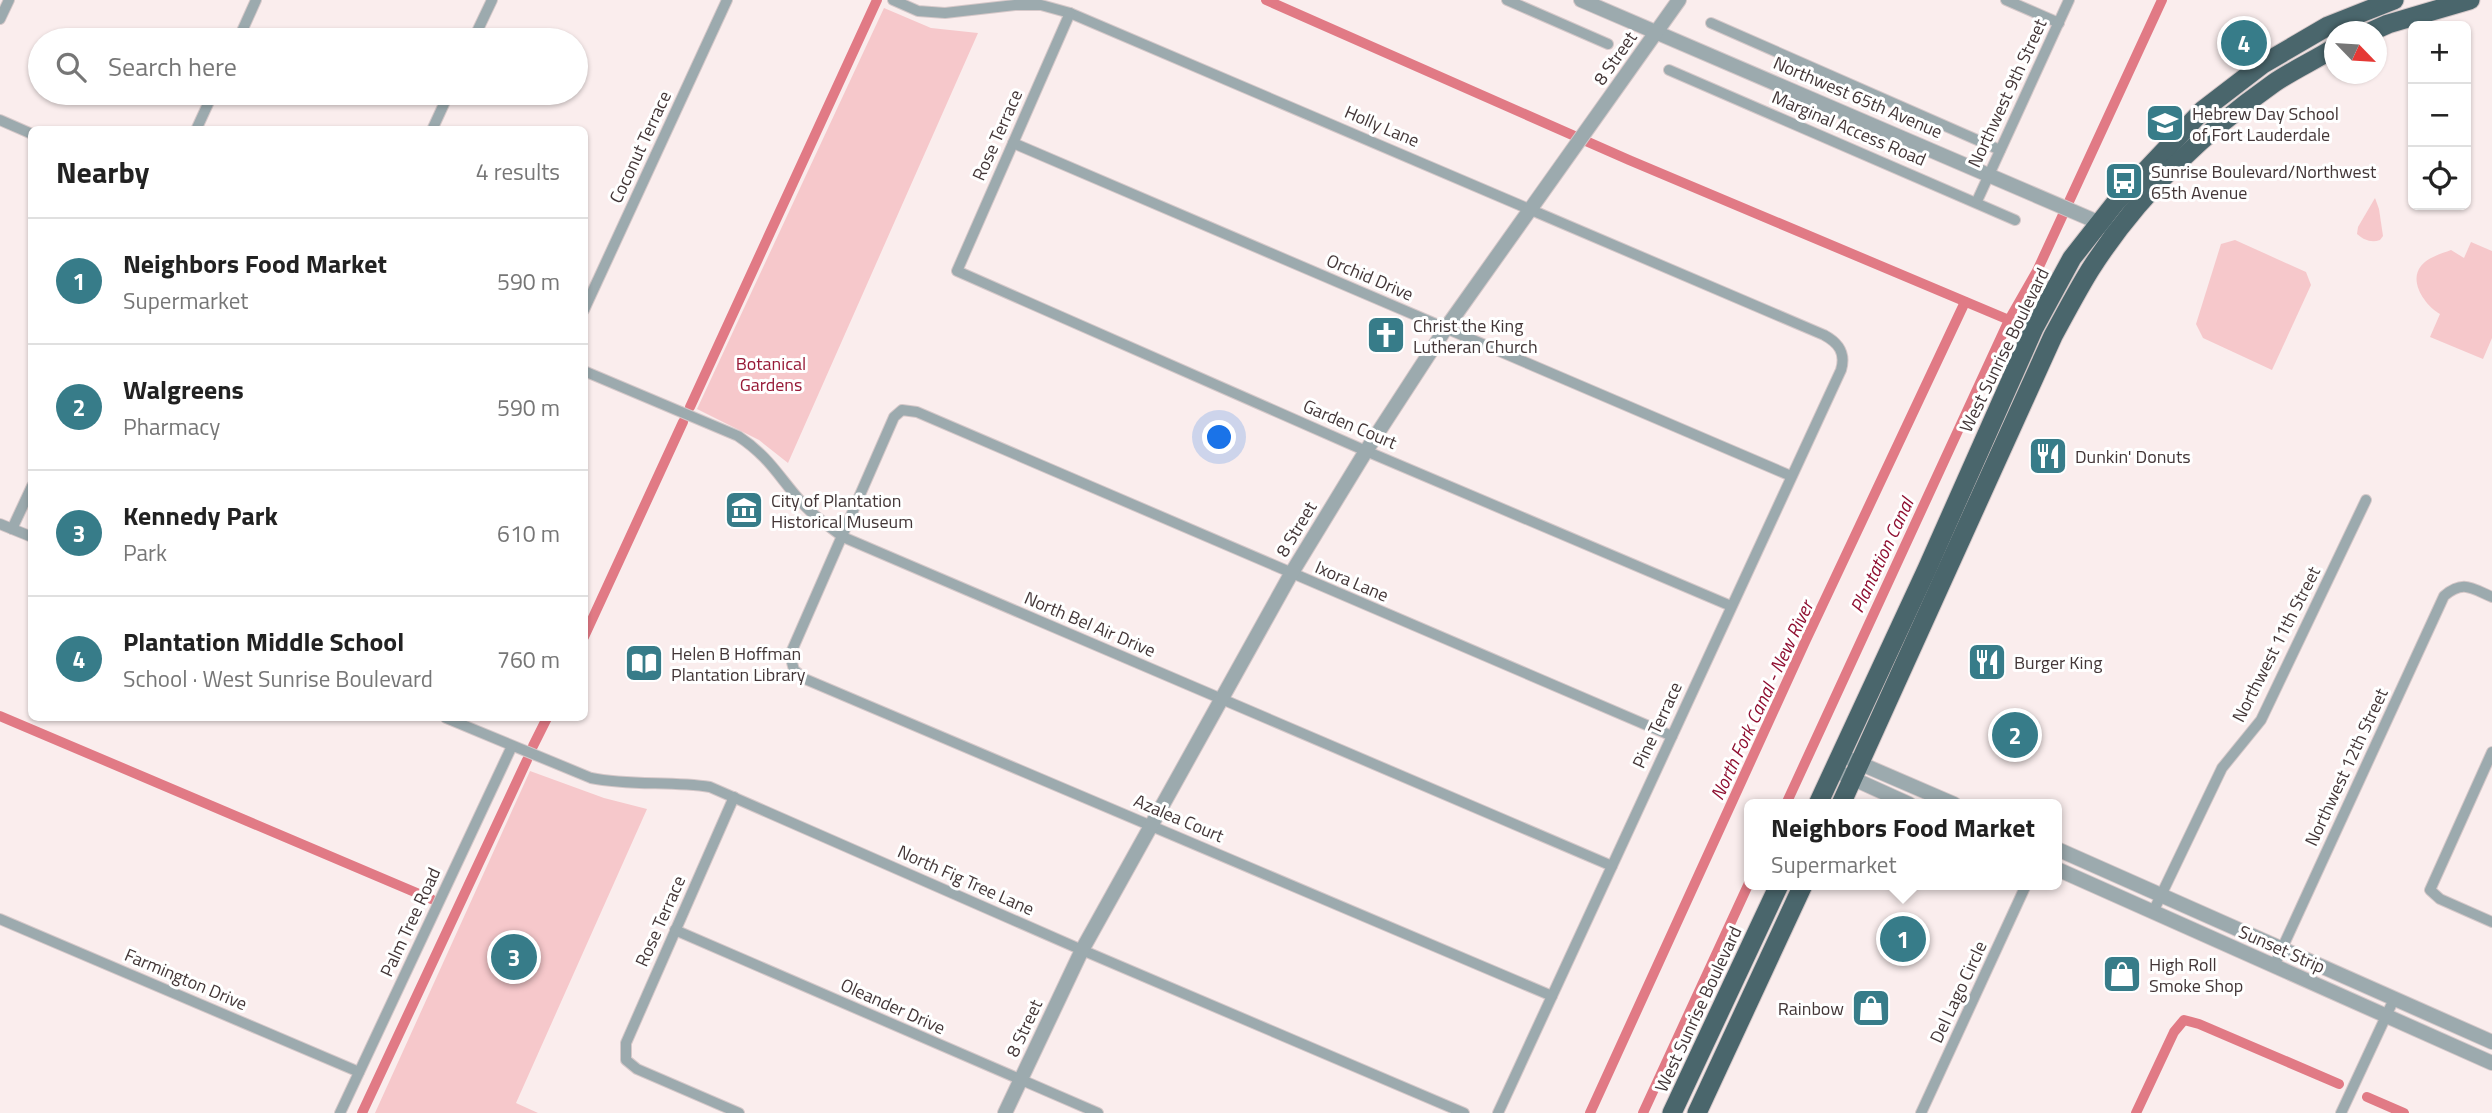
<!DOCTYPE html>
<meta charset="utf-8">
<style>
body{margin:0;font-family:"Titillium Web",sans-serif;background:#f6f6f6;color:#222}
.controls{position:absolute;right:21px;top:21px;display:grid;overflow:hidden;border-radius:10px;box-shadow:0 2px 5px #0004}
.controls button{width:63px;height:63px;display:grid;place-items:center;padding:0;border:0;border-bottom:2px solid #e0e0e0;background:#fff;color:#222;font:35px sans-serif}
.compass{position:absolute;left:2324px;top:21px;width:63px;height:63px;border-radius:50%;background:#fff;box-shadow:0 2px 5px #0004;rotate:115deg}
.you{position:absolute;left:1220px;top:438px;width:24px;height:24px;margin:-18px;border:5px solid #fff;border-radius:50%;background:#1a73e8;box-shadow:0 0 0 10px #1a73e833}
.badge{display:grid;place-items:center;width:46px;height:46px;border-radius:50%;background:#377c89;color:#fff;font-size:23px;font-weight:700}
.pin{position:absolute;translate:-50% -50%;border:4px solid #fff;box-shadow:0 2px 7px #0006}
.popup{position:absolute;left:1744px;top:799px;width:318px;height:91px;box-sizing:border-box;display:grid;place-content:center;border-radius:10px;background:#fff;filter:drop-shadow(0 2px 5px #0005);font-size:23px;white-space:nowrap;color:#767676}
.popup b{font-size:26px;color:#222}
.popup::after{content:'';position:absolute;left:50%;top:100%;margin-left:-14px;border:14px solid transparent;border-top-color:#fff}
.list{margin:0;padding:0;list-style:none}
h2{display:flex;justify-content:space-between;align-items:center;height:91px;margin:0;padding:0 28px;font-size:30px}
h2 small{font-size:23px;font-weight:400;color:#767676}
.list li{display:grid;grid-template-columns:46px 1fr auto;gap:21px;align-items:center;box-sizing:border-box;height:126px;padding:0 28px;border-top:2px solid #e0e0e0}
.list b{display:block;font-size:26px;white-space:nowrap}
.list p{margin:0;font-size:23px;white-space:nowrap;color:#767676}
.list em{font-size:23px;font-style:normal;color:#767676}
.icon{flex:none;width:38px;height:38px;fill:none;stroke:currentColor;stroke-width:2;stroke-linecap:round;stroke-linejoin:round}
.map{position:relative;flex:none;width:2492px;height:1113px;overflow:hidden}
.search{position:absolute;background:#fff;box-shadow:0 2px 5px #0004;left:28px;top:28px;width:560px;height:77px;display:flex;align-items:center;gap:18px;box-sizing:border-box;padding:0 24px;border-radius:38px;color:#767676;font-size:26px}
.panel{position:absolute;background:#fff;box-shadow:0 2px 5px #0004;left:28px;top:126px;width:560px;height:595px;border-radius:10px}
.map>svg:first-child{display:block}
</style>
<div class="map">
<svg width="2492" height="1113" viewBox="0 0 2492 1113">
<rect width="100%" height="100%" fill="#faeded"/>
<!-- green -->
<g fill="#f6c8cb">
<polygon points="884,8 931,28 978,33 788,463 759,440 697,409"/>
<path d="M 2375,198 L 2379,209 L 2383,236 L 2380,240 C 2371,243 2364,240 2357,234 L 2358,227 Z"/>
<polygon points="2235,240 2306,272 2311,285 2272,370 2203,338 2196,324 2221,244"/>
<path d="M 2471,242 L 2492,251 L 2492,338 L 2483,359 L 2430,337 L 2440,314 C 2426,306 2408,282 2421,266 C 2428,257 2441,254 2451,250 L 2464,258 Z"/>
<polygon points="530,771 604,798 647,809 516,1103 538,1113 375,1113"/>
</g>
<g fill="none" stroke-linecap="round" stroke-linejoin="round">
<!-- canal -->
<g stroke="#e17a85" stroke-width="10">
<polyline points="1266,0 1629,160 2009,320"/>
<polyline points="690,407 877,0"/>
<polyline points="584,637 683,422"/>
<polyline points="0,716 431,899"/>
<polyline points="533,746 547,718"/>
<polyline points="1786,804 2009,320 2037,271 2162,0"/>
<polyline points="2367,1097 2404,1113"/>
<polyline points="362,1113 527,760"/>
<polyline points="1590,1113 1805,642 1965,302"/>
<polyline points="1643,1113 1749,883"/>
<polyline points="2136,1113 2174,1032 2184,1020 2199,1024 2339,1084"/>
</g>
<!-- minor casing -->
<g stroke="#d5c8c9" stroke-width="12">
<g id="minor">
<path d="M 893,0 L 918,11 L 945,13 L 1015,5 L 1041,5 L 1070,13 L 1824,335 C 1839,343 1846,353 1841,370 L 1498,1113"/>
<polyline points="1507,0 1608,44"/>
<polyline points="2006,0 2059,23"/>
<polyline points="1070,13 957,271 1366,451 1731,606"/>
<polyline points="0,19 9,0"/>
<polyline points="1711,23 2000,150"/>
<polyline points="238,40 256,0"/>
<polyline points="473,40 492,0"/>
<polyline points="1669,70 2015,220"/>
<polyline points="0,120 32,134"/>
<polyline points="196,130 213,93"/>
<polyline points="432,130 449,93"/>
<polyline points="1013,143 1791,476"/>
<polyline points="1977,201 2069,0"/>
<polyline points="584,310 727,0"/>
<path d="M 584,371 L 738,436 C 771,458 779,478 804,505 C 815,517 830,527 843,537 L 1612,866"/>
<polyline points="0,524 32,537"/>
<polyline points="12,529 32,486"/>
<path d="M 446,718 L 591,778 C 630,786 670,781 710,787 L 1082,950 L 1464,1113"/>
<polyline points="2492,752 2430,890 2440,899 2492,922"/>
<polyline points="734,797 626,1043 626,1060 637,1069 739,1113"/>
<polyline points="2153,912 2222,768 2261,720 2366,500"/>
<polyline points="0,919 359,1072"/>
<polyline points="675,930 1098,1113"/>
<path d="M 2274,966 L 2444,596 C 2463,580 2471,588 2492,597"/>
<polyline points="1552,996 805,679 794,670 790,655 894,417 902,410 917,412 1672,736"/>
<polyline points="340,1113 512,746"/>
<polyline points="1921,1113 2026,885"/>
<polyline points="2341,1113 2394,999"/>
</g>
</g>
<!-- tertiary casing -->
<g stroke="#d5c8c9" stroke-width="16">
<g id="tertiary">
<polyline points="1581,0 2107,226"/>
<polyline points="1852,760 1954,804"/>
<polyline points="1834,770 1909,804"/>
<polyline points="2057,849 2492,1042"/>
<polyline points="2057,869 2492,1063"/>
<polyline points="1005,1113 1082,950 1291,574 1366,451 1446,328 1679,0"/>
</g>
</g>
<!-- trunk casing -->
<g stroke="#d5c8c9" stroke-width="21">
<g id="trunk">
<polyline points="2370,32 2388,24 2470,0"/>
<polyline points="1818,804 1927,569 2034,328 2072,258 2116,202 2203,110 2263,64 2328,26 2394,0"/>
<path d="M 1841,804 L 2053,336 C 2065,314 2077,291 2090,270 C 2137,196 2203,133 2274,83 C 2293,70 2315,60 2334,48"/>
<polyline points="1672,1113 1779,885"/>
<polyline points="1697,1113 1803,885"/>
</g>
</g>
<!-- minor -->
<use href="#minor" stroke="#9caaae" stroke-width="10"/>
<!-- tertiary -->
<use href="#tertiary" stroke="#9caaae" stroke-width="14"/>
<!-- trunk -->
<use href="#trunk" stroke="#4a666c" stroke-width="19"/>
</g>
<!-- icons -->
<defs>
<g id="school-square" transform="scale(2.0125)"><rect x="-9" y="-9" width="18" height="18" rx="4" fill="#377c89" stroke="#fff"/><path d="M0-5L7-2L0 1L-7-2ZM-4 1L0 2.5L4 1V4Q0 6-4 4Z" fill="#fff"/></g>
<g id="bus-square" transform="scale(2.0125)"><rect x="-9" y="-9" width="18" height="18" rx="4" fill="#377c89" stroke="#fff"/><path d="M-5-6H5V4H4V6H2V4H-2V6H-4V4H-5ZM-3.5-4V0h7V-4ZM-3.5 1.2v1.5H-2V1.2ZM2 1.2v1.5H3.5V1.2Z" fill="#fff"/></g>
<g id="church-square" transform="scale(2.0125)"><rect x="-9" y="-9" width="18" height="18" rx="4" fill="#377c89" stroke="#fff"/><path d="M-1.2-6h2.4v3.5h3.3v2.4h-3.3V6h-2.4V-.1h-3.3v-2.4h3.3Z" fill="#fff"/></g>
<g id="restaurant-square" transform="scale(2.0125)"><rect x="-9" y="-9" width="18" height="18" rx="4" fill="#377c89" stroke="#fff"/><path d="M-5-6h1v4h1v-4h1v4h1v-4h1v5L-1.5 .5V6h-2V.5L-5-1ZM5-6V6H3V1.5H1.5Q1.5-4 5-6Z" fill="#fff"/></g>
<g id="museum-square" transform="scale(2.0125)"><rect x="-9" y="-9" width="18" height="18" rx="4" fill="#377c89" stroke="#fff"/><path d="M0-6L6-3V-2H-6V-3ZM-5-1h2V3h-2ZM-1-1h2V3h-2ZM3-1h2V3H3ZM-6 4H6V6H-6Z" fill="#fff"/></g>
<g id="library-square" transform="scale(2.0125)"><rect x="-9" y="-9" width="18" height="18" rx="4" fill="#377c89" stroke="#fff"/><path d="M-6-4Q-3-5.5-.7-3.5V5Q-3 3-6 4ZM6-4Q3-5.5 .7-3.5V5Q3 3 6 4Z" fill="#fff"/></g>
<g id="shop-square" transform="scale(2.0125)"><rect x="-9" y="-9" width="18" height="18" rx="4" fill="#377c89" stroke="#fff"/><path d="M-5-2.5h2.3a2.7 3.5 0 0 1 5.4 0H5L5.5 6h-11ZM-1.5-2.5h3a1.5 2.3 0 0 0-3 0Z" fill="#fff"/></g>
</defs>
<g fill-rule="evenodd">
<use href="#school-square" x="2165" y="123"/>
<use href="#bus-square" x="2124" y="181"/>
<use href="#church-square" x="1386" y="335"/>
<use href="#restaurant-square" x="2048" y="456"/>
<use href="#museum-square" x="744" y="510"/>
<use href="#restaurant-square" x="1987" y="662"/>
<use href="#library-square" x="644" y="663"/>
<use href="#shop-square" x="2122" y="974"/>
<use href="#shop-square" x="1871" y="1008"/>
</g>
<g text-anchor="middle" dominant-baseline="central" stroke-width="6" stroke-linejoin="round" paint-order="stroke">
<!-- street labels -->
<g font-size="18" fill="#433637" stroke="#fff">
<text transform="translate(1615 58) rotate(-55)">8 Street</text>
<text transform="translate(2007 93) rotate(-65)">Northwest 9th Street</text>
<text transform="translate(1858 97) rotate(23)">Northwest 65th Avenue</text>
<text transform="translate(1382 126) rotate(23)">Holly Lane</text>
<text transform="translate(1849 128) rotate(23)">Marginal Access Road</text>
<text transform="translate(997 135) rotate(-66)">Rose Terrace</text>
<text transform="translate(640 147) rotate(-65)">Coconut Terrace</text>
<text transform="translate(1370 277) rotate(23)">Orchid Drive</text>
<text transform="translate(2004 350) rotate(-64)">West Sunrise Boulevard</text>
<text transform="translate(1350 424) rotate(23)">Garden Court</text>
<text transform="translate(1296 529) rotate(-59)">8 Street</text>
<text transform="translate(1352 581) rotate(23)">Ixora Lane</text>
<text transform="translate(1090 624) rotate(23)">North Bel Air Drive</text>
<text transform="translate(2276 644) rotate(-63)">Northwest 11th Street</text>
<text transform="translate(1657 725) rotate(-65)">Pine Terrace</text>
<text transform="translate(2346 767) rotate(-65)">Northwest 12th Street</text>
<text transform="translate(1179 818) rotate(23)">Azalea Court</text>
<text transform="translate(966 880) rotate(24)">North Fig Tree Lane</text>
<text transform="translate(660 921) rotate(-66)">Rose Terrace</text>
<text transform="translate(410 922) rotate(-65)">Palm Tree Road</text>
<text transform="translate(2282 949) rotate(24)">Sunset Strip</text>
<text transform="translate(186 979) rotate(23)">Farmington Drive</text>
<text transform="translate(1958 992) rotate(-65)">Del Lago Circle</text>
<text transform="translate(893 1006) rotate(24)">Oleander Drive</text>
<text transform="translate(1698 1009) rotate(-65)">West Sunrise Boulevard</text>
<text transform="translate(1024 1028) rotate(-65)">8 Street</text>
</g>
<!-- poi labels -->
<g font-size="18" fill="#433637" stroke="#fff" text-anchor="start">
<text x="2192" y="113">Hebrew Day School<tspan x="2192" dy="21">of Fort Lauderdale</tspan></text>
<text x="2151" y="171">Sunrise Boulevard/Northwest<tspan x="2151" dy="21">65th Avenue</tspan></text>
<text x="1413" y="325">Christ the King<tspan x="1413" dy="21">Lutheran Church</tspan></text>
<text x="2075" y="456">Dunkin' Donuts</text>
<text x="771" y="500">City of Plantation<tspan x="771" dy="21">Historical Museum</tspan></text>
<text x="671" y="653">Helen B Hoffman<tspan x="671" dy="21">Plantation Library</tspan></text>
<text x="2014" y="662">Burger King</text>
<text x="2149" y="964">High Roll<tspan x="2149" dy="21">Smoke Shop</tspan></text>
<text x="1844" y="1008" text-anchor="end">Rainbow</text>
</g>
<!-- park labels -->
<g font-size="18" fill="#971a37" stroke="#fff">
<text x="771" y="363">Botanical<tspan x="771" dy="21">Gardens</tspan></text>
</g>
<!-- water labels -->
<g font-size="19" font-style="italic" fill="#8f0f31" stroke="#fff">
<text transform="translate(1881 555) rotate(-65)">Plantation Canal</text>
<text transform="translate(1761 700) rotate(-65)">North Fork Canal - New River</text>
</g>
</g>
</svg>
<div class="controls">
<button>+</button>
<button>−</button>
<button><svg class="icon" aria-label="locate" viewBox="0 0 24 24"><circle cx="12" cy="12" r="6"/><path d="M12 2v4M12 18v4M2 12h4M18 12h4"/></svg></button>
</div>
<svg class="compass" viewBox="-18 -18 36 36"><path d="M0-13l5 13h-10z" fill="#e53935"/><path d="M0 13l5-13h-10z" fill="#767676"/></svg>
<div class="you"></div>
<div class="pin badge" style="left:1903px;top:939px">1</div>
<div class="popup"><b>Neighbors Food Market</b>Supermarket</div>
<div class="pin badge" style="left:2015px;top:735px">2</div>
<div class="pin badge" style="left:514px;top:957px">3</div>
<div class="pin badge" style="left:2244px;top:43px">4</div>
<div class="search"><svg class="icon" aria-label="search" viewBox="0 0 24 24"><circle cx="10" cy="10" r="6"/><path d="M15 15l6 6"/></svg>Search here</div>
<section class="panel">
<h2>Nearby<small>4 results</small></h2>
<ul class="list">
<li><span class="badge">1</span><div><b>Neighbors Food Market</b><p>Supermarket</p></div><em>590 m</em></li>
<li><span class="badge">2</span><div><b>Walgreens</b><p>Pharmacy</p></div><em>590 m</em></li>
<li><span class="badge">3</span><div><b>Kennedy Park</b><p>Park</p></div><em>610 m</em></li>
<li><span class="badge">4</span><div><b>Plantation Middle School</b><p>School · West Sunrise Boulevard</p></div><em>760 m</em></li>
</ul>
</section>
</div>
